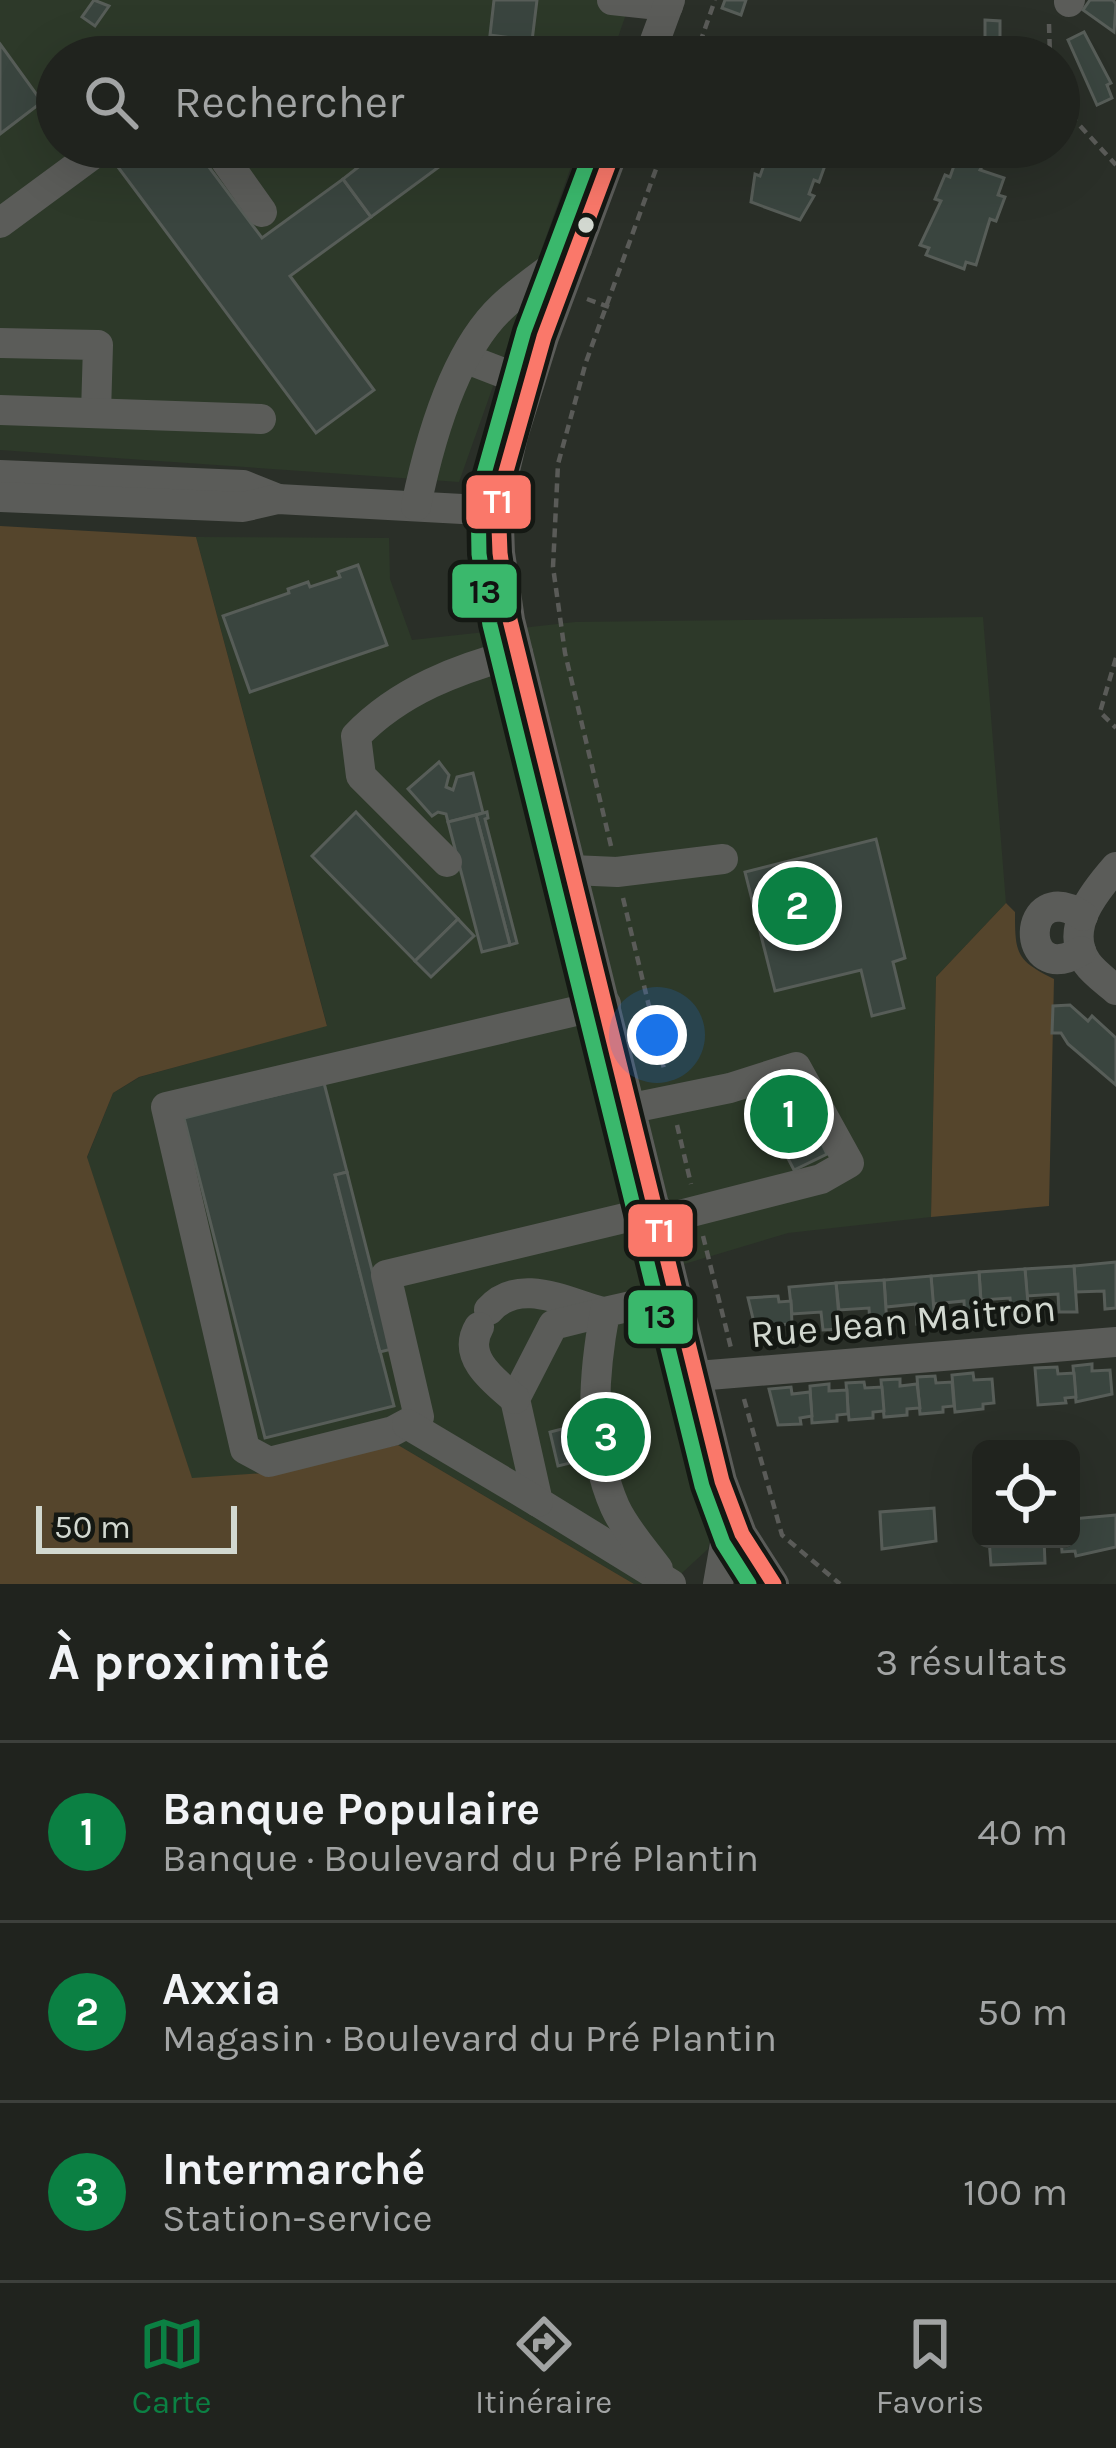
<!DOCTYPE html>
<html lang="fr">
<meta charset="utf-8">
<style>
body{margin:0;font-family:Karla,sans-serif;background:#2d2f2b;color:#f1f3f6}
.controls{position:absolute;right:36px;bottom:36px;display:grid;overflow:hidden;border-radius:18px;box-shadow:0 12px 48px #0002}
.controls button{width:108px;height:108px;display:grid;place-items:center;padding:0;border:0;border-bottom:3px solid #3d403c;background:#20231e;color:#f1f3f6;font:60px sans-serif}
.scale{position:absolute;left:36px;bottom:30px;width:201px;box-sizing:border-box;padding-left:12px;border:6px solid #d2d8d0;border-top:0;font-size:33px;line-height:42px;white-space:nowrap;color:#d2d8d0;-webkit-text-stroke:9px #141813;paint-order:stroke}
.you{position:absolute;left:657px;top:1035px;width:42px;height:42px;margin:-30px;border:9px solid #fff;border-radius:50%;background:#1a73e8;box-shadow:0 0 0 18px #1a73e833}
.badge{display:grid;place-items:center;width:78px;height:78px;border-radius:50%;background:#0b8043;color:#fff;font-size:39px;font-weight:700}
.pin{position:absolute;translate:-50% -50%;border:6px solid #fff;box-shadow:0 3px 12px #0006}
.list{margin:0;padding:0;list-style:none}
h2{display:flex;justify-content:space-between;align-items:center;height:156px;margin:0;padding:0 48px;font-size:51px}
h2 small{font-size:39px;font-weight:400;color:#a2a4a4}
.list li{display:grid;grid-template-columns:78px 1fr auto;gap:36px;align-items:center;box-sizing:border-box;height:180px;padding:0 48px;border-top:3px solid #3d403c}
.list b{display:block;font-size:45px;white-space:nowrap}
.list p{margin:0;font-size:39px;white-space:nowrap;color:#a2a4a4}
.list em{font-size:39px;font-style:normal;color:#a2a4a4}
.icon{flex:none;width:66px;height:66px;fill:none;stroke:currentColor;stroke-width:2;stroke-linecap:round;stroke-linejoin:round}
.map{position:relative;flex:none;width:1116px;height:1584px;overflow:hidden}
.search{position:absolute;background:#20231e;box-shadow:0 12px 48px #0002;left:36px;right:36px;top:36px;height:132px;display:flex;align-items:center;gap:30px;box-sizing:border-box;padding:0 42px;border-radius:66px;color:#a2a4a4;font-size:45px}
.sheet{height:696px;background:#20231e}
nav{display:flex;justify-content:space-around;align-items:center;box-sizing:border-box;height:168px;border-top:3px solid #3d403c;background:#20231e;font-size:33px;color:#a2a4a4}
nav a{display:grid;justify-items:center;gap:6px}
nav .on{color:#0b8043}
.map>svg:first-child{display:block}
</style>
<div class="map">
<svg width="1116" height="1584" viewBox="0 0 1116 1584">
<rect width="100%" height="100%" fill="#2a2f28"/>
<!-- built -->
<g fill="#2d3929">
<polygon points="0,0 631,0 611,57 57,57 57,147 578,147 459,482 0,450"/>
<polygon points="196,537 389,538 390,579 412,640 575,622 983,617 1006,903 936,977 931,1217 788,1233 671,1268 722,1481 708,1549 670,1584 634,1584 398,1445 265,1473 192,1479 87,1158 113,1093 140,1077 327,1025"/>
</g>
<!-- green -->
<g fill="#55452c">
<polygon points="0,526 196,537 327,1026 139,1077 113,1093 87,1157 192,1478 265,1473 398,1445 634,1584 0,1584"/>
<path d="M 1006,903 L 1015,912 C 1015,954 1016,960 1054,979 L 1049,1206 L 931,1217 L 936,977 Z"/>
</g>
<!-- building -->
<g fill="#3a453f" stroke="#575d58" stroke-width="3">
<polygon points="94,0 109,6 95,26 82,17"/>
<polygon points="494,0 537,0 532,41 490,35"/>
<polygon points="725,0 746,0 741,15 722,8"/>
<polygon points="1090,0 1113,0 1116,4 1114,32 1083,10"/>
<polygon points="985,20 1000,21 1000,41 985,40"/>
<polygon points="1084,32 1111,83 1107,85 1112,98 1097,105 1068,40"/>
<polygon points="0,44 42,102 0,134"/>
<polygon points="120,147 194,147 262,238 343,179 371,217 290,276 374,390 316,433 109,155"/>
<polygon points="384,147 466,147 371,217 343,179"/>
<polygon points="765,147 826,147 823,155 828,157 819,182 814,180 809,194 814,196 800,220 751,202 755,174 760,176 765,162 760,160"/>
<polygon points="933,147 994,147 980,170 1004,178 998,195 1005,197 996,221 990,219 976,265 966,262 964,269 926,255 929,248 920,245 941,201 935,199 945,175 950,177 956,160 932,151"/>
<polygon points="358,565 387,645 250,692 223,616 289,593 288,589 308,582 310,587 340,577 338,572"/>
<polygon points="439,762 449,775 446,787 453,790 457,777 473,773 483,813 448,822 446,814 438,812 432,816 408,789"/>
<polygon points="356,812 458,919 415,961 312,856"/>
<polygon points="487,812 488,818 485,819 517,943 510,945 476,815"/>
<polygon points="476,815 510,945 482,952 448,822"/>
<polygon points="876,839 905,958 893,962 904,1008 872,1016 861,970 775,991 745,872"/>
<polygon points="458,919 474,936 431,977 415,961"/>
<polygon points="1070,1005 1088,1021 1092,1016 1116,1038 1116,1085 1068,1044 1061,1033 1052,1033 1053,1006"/>
<polygon points="790,1077 827,1154 794,1170 781,1145 773,1142 751,1096"/>
<polygon points="324,1083 347,1172 335,1175 394,1406 265,1438 184,1118"/>
<polygon points="347,1172 392,1349 380,1352 335,1175"/>
<polygon points="1116,1262 1116,1308 1105,1309 1104,1291 1076,1292 1074,1266"/>
<polygon points="1074,1266 1077,1312 1059,1312 1058,1294 1027,1296 1025,1269"/>
<polygon points="1025,1269 1029,1315 1012,1316 1010,1298 981,1300 979,1272"/>
<polygon points="979,1272 982,1319 965,1321 964,1301 933,1304 931,1276"/>
<polygon points="931,1276 935,1322 917,1324 916,1304 886,1307 884,1280"/>
<polygon points="884,1280 887,1325 870,1326 869,1308 839,1310 836,1283"/>
<polygon points="836,1283 840,1329 823,1330 821,1312 792,1314 789,1287"/>
<polygon points="778,1296 779,1302 791,1301 792,1324 775,1325 775,1333 757,1335 748,1298"/>
<polygon points="1092,1364 1092,1371 1110,1370 1112,1394 1076,1402 1073,1366"/>
<polygon points="1057,1367 1058,1374 1074,1373 1076,1397 1065,1398 1066,1403 1038,1405 1035,1368"/>
<polygon points="973,1373 974,1380 992,1379 994,1403 983,1404 983,1409 955,1412 952,1375"/>
<polygon points="935,1376 936,1383 952,1382 954,1406 943,1407 943,1412 920,1414 917,1377"/>
<polygon points="900,1379 900,1386 917,1384 920,1408 907,1409 907,1415 884,1417 881,1380"/>
<polygon points="864,1382 865,1388 882,1387 884,1411 873,1412 873,1418 849,1420 846,1383"/>
<polygon points="829,1384 829,1391 847,1390 848,1414 837,1415 837,1421 812,1423 810,1386"/>
<polygon points="791,1387 792,1394 810,1392 812,1416 800,1418 801,1424 778,1425 769,1389"/>
<polygon points="628,1412 636,1447 558,1466 550,1432"/>
<polygon points="934,1508 936,1541 882,1549 880,1512"/>
<polygon points="1116,1515 1116,1547 1076,1556 1075,1551 1062,1552 1061,1539 1071,1539 1071,1519"/>
<polygon points="989,1539 1044,1539 1045,1563 991,1565"/>
</g>
<g fill="none" stroke-linecap="round" stroke-linejoin="round">
<!-- path -->
<g stroke="#5a5b58" stroke-width="4.5" stroke-dasharray="9 6" stroke-linecap="butt">
<polyline points="1049,24 1050,57"/>
<polyline points="695,57 715,0"/>
<polyline points="1059,87 1071,116 1116,165"/>
<polyline points="587,299 609,307"/>
<polyline points="1116,658 1100,712 1116,728"/>
<polyline points="611,846 565,653 553,567 558,464 586,362 664,147"/>
<polyline points="623,898 665,1073"/>
<polyline points="677,1125 691,1184"/>
<polyline points="703,1236 731,1348"/>
<polyline points="744,1399 782,1535 840,1584"/>
</g>
<!-- minor -->
<g stroke="#5b5c59" stroke-width="30">
<polyline points="612,0 668,6"/>
<polyline points="1069,2 1070,0"/>
<polyline points="649,57 670,0"/>
<polyline points="216,147 262,212"/>
<polyline points="615,147 544,337 513,436 498,500 500,553 510,620 722,1481 742,1534 774,1584"/>
<polyline points="0,223 103,147"/>
<polyline points="0,343 98,345 96,413"/>
<polyline points="467,359 529,383"/>
<polyline points="0,410 261,419"/>
<polyline points="0,475 243,485 278,499"/>
<polyline points="0,497 243,507 278,499 499,511"/>
<path d="M 416,506 C 429,443 453,353 502,307 C 524,286 552,268 577,249"/>
<path d="M 447,862 L 361,776 L 356,736 C 399,691 459,668 518,653"/>
<path d="M 1116,867 C 1095,891 1063,929 1087,963 C 1094,973 1107,982 1116,990"/>
<polyline points="572,870 617,872 723,859"/>
<path d="M 1081,951 C 1018,990 1020,874 1083,916"/>
<polyline points="606,1004 166,1107 245,1449 269,1462 393,1431 419,1417 386,1275 658,1210"/>
<polyline points="632,1108 730,1088 796,1067 849,1163 821,1179 660,1220"/>
<path d="M 489,1310 C 518,1277 563,1301 599,1311"/>
<polyline points="605,1312 553,1325 515,1399 538,1502 671,1584"/>
<path d="M 479,1327 C 461,1357 494,1381 515,1399"/>
<polyline points="697,1376 1116,1342"/>
<polyline points="407,1424 538,1502"/>
<path d="M 658,1569 C 644,1550 625,1529 615,1507 C 588,1446 593,1376 605,1312 L 676,1296"/>
<polyline points="718,1584 726,1538 724,1511"/>
</g>
<!-- bus-1 casing -->
<g stroke="#141813" stroke-width="24">
<polyline id="bus-1" points="615,147 544,337 498,500 500,553 510,620 722,1481 742,1534 774,1584"/>
</g>
<!-- bus-2 casing -->
<g stroke="#141813" stroke-width="24">
<polyline id="bus-2" points="593,147 524,331 478,495 479,554 490,625 702,1486 723,1543 749,1584"/>
</g>
<!-- bus-1 -->
<use href="#bus-1" stroke="#fa786a" stroke-width="15"/>
<!-- bus-2 -->
<use href="#bus-2" stroke="#3ab86c" stroke-width="15"/>
</g>
<!-- markers -->
<circle fill="#d2d8d0" stroke="#141813" stroke-width="4.5" cx="586" cy="225" r="10"/>
<g text-anchor="middle" dominant-baseline="central" stroke-width="9" stroke-linejoin="round" paint-order="stroke">
<!-- street labels -->
<g font-size="39" fill="#d2d8d0" stroke="#141813">
<text transform="translate(903 1321) rotate(-5)">Rue Jean Maitron</text>
</g>
</g>
<g stroke="#141813" stroke-width="4.5">
<rect x="464" y="473" width="69" height="58" rx="12" fill="#fa786a"/>
<rect x="450" y="562" width="69" height="58" rx="12" fill="#3ab86c"/>
<rect x="626" y="1202" width="69" height="57" rx="12" fill="#fa786a"/>
<rect x="626" y="1288" width="69" height="58" rx="12" fill="#3ab86c"/>
</g>
<g font-size="33" text-anchor="middle" font-weight="bold" fill="#fff">
<text x="498" y="513">T1</text>
<text x="660" y="1242">T1</text>
</g>
<g font-size="33" text-anchor="middle" font-weight="bold" fill="#111">
<text x="485" y="603">13</text>
<text x="660" y="1328">13</text>
</g>
</svg>
<div class="controls">
<button><svg class="icon" aria-label="locate" viewBox="0 0 24 24"><circle cx="12" cy="12" r="6"/><path d="M12 2v4M12 18v4M2 12h4M18 12h4"/></svg></button>
</div>
<div class="scale">50 m</div>
<div class="you"></div>
<div class="pin badge" style="left:789px;top:1114px">1</div>
<div class="pin badge" style="left:797px;top:906px">2</div>
<div class="pin badge" style="left:606px;top:1437px">3</div>
<div class="search"><svg class="icon" aria-label="search" viewBox="0 0 24 24"><circle cx="10" cy="10" r="6"/><path d="M15 15l6 6"/></svg>Rechercher</div>
</div>
<section class="sheet">
<h2>À proximité<small>3 résultats</small></h2>
<ul class="list">
<li><span class="badge">1</span><div><b>Banque Populaire</b><p>Banque · Boulevard du Pré Plantin</p></div><em>40 m</em></li>
<li><span class="badge">2</span><div><b>Axxia</b><p>Magasin · Boulevard du Pré Plantin</p></div><em>50 m</em></li>
<li><span class="badge">3</span><div><b>Intermarché</b><p>Station-service</p></div><em>100 m</em></li>
</ul>
</section>
<nav>
<a class="on"><svg class="icon" aria-label="map" viewBox="0 0 24 24"><path d="M3 6l6-2 6 2 6-2v14l-6 2-6-2-6 2zM9 4v14M15 6v14"/></svg>Carte</a>
<a><svg class="icon" aria-label="directions" viewBox="0 0 24 24"><path d="M12 3l9 9-9 9-9-9zM9 14v-3h6M13 9l2 2-2 2"/></svg>Itinéraire</a>
<a><svg class="icon" aria-label="saved" viewBox="0 0 24 24"><path d="M7 4h10v16l-5-4-5 4z"/></svg>Favoris</a>
</nav>
